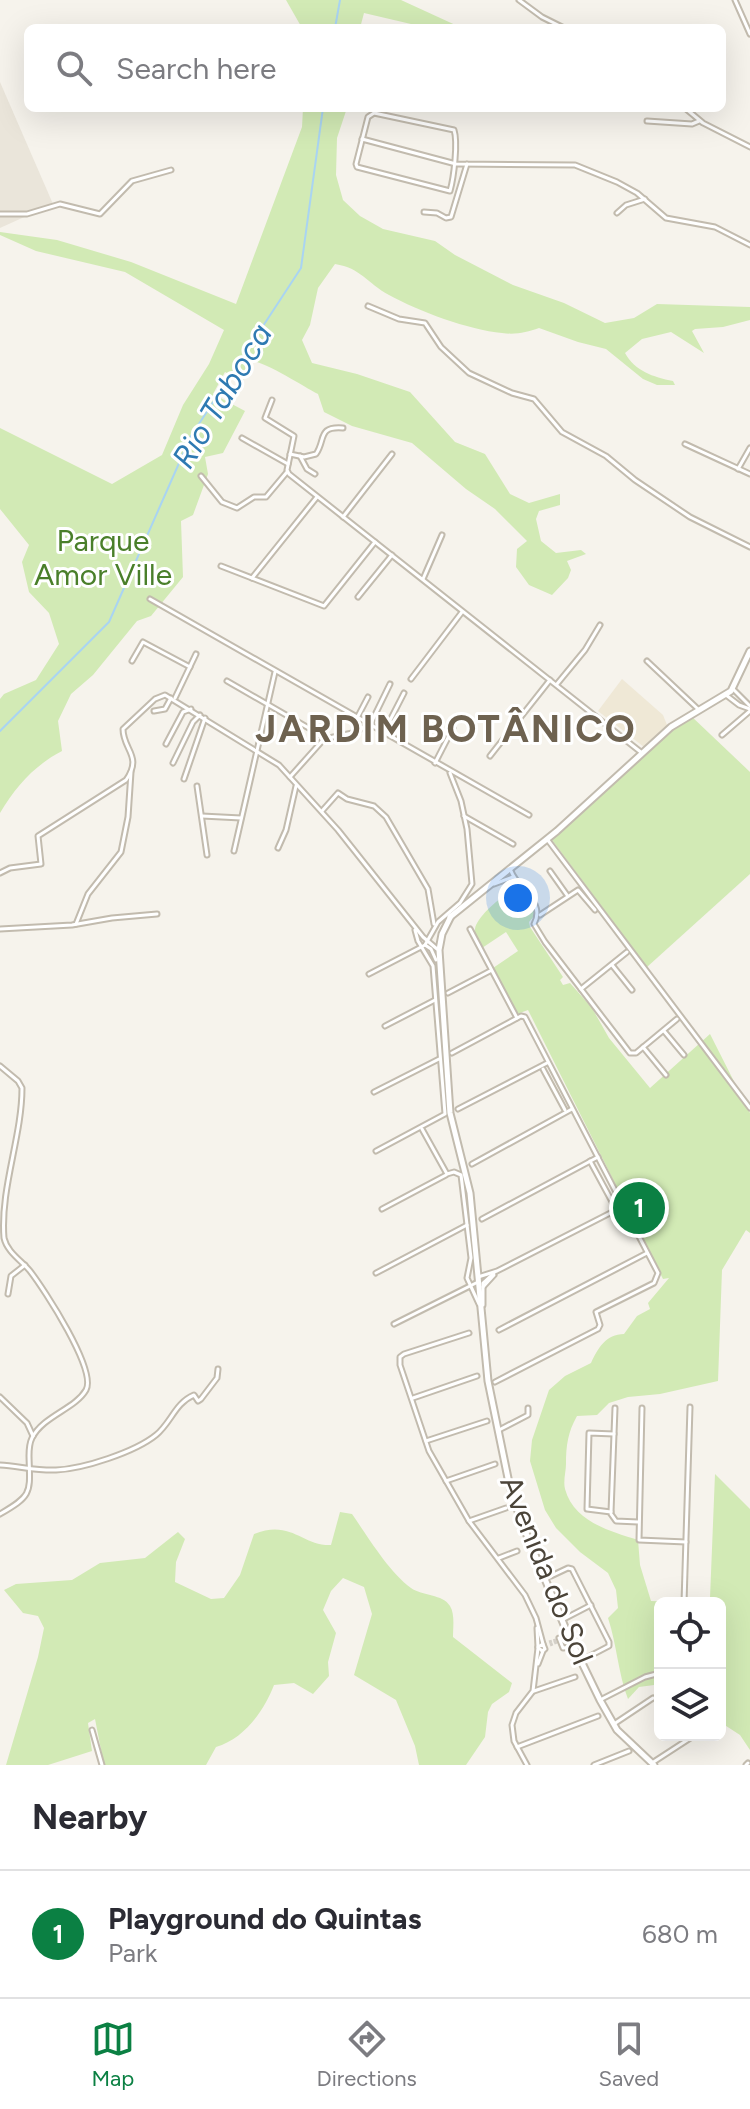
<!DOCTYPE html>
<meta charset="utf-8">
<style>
body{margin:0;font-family:Figtree,sans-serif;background:#f2f2f3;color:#2b2b33}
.controls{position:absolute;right:24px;bottom:24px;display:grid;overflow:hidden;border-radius:12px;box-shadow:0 8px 32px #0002}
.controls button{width:72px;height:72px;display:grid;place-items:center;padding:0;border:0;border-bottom:2px solid #e1e1e2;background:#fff;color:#2b2b33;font:40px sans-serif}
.you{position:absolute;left:518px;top:898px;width:28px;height:28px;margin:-20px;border:6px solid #fff;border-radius:50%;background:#1a73e8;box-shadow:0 0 0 12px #1a73e833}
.badge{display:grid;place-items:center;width:52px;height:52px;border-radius:50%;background:#0b8043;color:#fff;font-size:26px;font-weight:700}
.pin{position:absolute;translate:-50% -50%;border:4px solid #fff;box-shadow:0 2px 8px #0006}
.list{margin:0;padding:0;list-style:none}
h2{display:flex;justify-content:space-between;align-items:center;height:104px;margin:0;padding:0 32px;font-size:34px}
h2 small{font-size:26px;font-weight:400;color:#7c7c81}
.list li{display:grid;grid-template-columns:52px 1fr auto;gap:24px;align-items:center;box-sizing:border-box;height:128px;padding:0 32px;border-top:2px solid #e1e1e2}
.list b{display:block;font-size:30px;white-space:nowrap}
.list p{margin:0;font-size:26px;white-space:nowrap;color:#7c7c81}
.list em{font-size:26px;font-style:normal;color:#7c7c81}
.icon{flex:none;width:44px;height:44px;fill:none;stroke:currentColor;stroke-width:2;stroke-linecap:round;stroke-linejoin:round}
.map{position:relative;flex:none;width:750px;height:1765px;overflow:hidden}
.search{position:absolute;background:#fff;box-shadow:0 8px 32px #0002;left:24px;right:24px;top:24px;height:88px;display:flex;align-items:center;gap:20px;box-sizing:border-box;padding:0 28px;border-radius:12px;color:#7c7c81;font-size:30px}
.sheet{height:232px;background:#fff}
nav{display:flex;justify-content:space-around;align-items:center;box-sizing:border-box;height:112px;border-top:2px solid #e1e1e2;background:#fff;font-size:22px;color:#7c7c81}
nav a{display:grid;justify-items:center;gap:4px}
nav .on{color:#0b8043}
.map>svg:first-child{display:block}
</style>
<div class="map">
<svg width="750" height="1765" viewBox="0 0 750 1765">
<rect width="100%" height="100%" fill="#f6f3ec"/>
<!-- residential -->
<polygon fill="#eae5da" points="0,82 53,204 0,228"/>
<!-- education -->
<polygon fill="#efe8d6" points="622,679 663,715 667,725 644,747 598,711"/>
<!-- green -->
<g fill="#d2eab5">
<polygon points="286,0 401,0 462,28 428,28 364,13 360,28 302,28"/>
<path d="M 303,108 L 347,108 L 337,138 L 336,175 L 343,200 L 360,216 L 383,229 L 435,241 L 455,255 L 513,285 L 564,303 L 605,323 L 634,318 L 657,304 L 750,307 L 750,320 L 723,327 L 695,329 L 692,331 L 704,353 L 671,332 L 642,339 L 625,353 C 635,371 653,377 673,381 L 675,385 L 657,385 L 643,379 L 606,349 L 578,342 L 539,328 C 527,332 516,335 502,333 C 469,330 418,311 389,295 C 367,283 361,268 335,264 L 318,288 L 310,325 L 302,340 L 312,363 L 357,374 L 410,392 L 455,442 L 485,454 L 510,494 L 529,503 L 560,494 L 560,505 L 539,511 L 536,519 L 541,541 L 556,553 L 581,550 L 586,554 L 567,561 L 571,570 L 568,578 L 552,595 L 529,585 L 516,567 L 517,549 L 527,541 L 495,509 L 466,489 L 412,443 L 352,426 L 324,412 L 318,394 C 303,386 267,363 253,361 L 243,381 L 225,372 L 213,394 L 245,411 L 223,453 L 205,457 L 208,474 L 193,515 L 181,521 L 183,577 L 151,616 L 137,621 L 93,675 L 71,694 L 58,721 L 62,751 C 35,765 16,786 0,813 L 0,699 L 4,694 L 36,680 L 59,644 L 49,613 L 29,592 L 22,562 L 29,545 L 0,509 L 0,428 L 112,484 L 162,455 L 183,405 L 209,364 L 224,330 L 125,272 L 36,251 L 0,235 L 0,232 L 57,240 L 131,262 L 236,304 L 302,127 Z"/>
<polygon points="690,715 750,772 750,874 647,967 549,836"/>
<path d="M 518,889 L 534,911 L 534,916 L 529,922 L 530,927 L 563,977 L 560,980 L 563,985 L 570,983 L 592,1008 L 609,1038 L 650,1088 L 710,1034 L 750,1113 L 750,1233 L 746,1230 L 722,1270 L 718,1381 L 660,1394 L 628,1397 L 609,1403 L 597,1415 L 577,1416 C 568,1432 566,1445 566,1464 C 566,1471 563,1481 565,1489 C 574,1522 610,1531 638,1540 L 640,1565 L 651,1601 L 675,1602 L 710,1598 L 715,1474 L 750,1509 L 750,1750 L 740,1735 L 720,1722 L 720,1603 L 660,1603 L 660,1688 L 654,1685 L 639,1687 L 628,1699 C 618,1673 617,1645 608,1618 L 618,1608 L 616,1590 L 608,1573 L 580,1552 L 556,1528 L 545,1510 L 530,1461 L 532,1440 L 549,1390 L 565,1376 L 591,1363 C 598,1348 606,1334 624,1334 L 637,1316 L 650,1309 L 648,1303 L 669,1278 L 663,1279 L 528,1010 L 517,1014 L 493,968 L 518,951 L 506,932 L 482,948 C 479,942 474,936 475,929 C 477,916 505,892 518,889 Z"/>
<path d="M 340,1512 L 352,1514 C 368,1537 389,1572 411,1588 C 422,1596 443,1594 450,1606 C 455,1614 453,1627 453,1637 L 512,1683 L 509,1692 L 492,1704 L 488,1712 L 485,1737 L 466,1765 L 419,1765 L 415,1746 L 396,1700 L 354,1675 L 372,1614 L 364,1587 L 343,1578 L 331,1591 L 323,1610 L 336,1633 L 328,1662 L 329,1676 L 313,1694 L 294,1683 L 274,1685 C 264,1711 244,1739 216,1747 L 206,1765 L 104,1765 L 95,1719 L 88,1723 L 92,1751 L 48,1765 L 6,1765 L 38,1657 L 44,1628 L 38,1616 L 23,1613 L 4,1590 L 16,1584 L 72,1580 L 100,1563 L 145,1558 L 178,1532 L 185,1539 L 176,1562 L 175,1582 L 211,1599 L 224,1598 L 240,1575 L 254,1534 C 291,1519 302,1546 331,1545 Z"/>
</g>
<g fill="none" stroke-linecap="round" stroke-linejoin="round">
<!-- stream -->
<g stroke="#a9d4f2" stroke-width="2">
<polyline points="335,28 340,0"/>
<polyline points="0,731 109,622 191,436 301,268 323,108"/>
</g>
<!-- minor-tunnel -->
<g stroke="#d4d0c8" stroke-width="3" stroke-dasharray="3 1.5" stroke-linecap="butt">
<polyline points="549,1642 556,1640"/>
<polyline points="550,1645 557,1642"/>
</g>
<!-- minor casing -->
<g stroke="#c2bbae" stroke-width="7">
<g id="minor">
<polyline points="519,0 542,17 564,28"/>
<polyline points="735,0 750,34"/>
<polyline points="685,108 703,123 750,147"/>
<path d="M 374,113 L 454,130 C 458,142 454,177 450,191 L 357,167 L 356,164 L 368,117 Z"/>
<polyline points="647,121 692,124 699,121"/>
<polyline points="362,139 456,164 575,165 617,182 637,193 666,218 715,227 750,245"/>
<polyline points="424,212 437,213 446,218 451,217 467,164"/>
<polyline points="617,213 626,205 645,199"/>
<polyline points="0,214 27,214 60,204 100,214 132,181 171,170"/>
<polyline points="368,306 399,319 425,323 441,347 469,373 512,393 534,399 562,432 606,456 635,480 690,517 750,547"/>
<polyline points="272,400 265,418 294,436 287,470 289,474 642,753"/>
<polyline points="242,438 288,464"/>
<polyline points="685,444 750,474"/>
<path d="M 290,454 L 304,457 L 316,454 C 326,440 317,426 343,428"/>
<polyline points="300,456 307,469 315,474"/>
<polyline points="738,469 750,448"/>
<polyline points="201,476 222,502 237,508 254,497 266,497 287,472"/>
<polyline points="343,517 392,454"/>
<polyline points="221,566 324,606 375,542"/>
<polyline points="252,578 317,497"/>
<polyline points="423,579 442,535"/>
<polyline points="358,597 392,555"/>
<polyline points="150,599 529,815"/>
<polyline points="132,661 143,642 190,667"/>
<polyline points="647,661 699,710"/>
<polyline points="411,679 462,612"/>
<polyline points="227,681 326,738"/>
<polyline points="557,684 585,650 600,625"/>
<polyline points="733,689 750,706"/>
<polyline points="726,695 739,705 750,709"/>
<polyline points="175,698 196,654"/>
<polyline points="154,711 165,709 171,698"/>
<polyline points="357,718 368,697"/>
<polyline points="370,725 390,684"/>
<polyline points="384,732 404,693"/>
<polyline points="722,735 750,711"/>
<polyline points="166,744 183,712 191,709"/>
<polyline points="490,756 550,680"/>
<polyline points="173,763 193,722 200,715"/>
<polyline points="435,763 453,728"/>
<polyline points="290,777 324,739 357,732 368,724"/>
<polyline points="184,779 205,718"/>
<polyline points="197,786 207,855"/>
<polyline points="322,811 338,793 347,799 374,806 386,817 428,889 434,924"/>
<polyline points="202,816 241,818"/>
<polyline points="464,816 513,844"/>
<polyline points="547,839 750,1108"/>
<polyline points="278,848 286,830 296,786"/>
<polyline points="234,851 275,672"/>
<path d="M 511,871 C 518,890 546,901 534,924 L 545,942 L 630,1053 L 636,1053 L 677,1019"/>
<polyline points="550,871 567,895"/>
<path d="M 0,873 L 10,868 L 41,864 L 38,836 L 126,780 C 143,756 123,750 123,729 L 155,699 L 165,695 L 279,765 L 338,830 L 423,937 L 437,949"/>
<polyline points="494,884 513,877"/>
<polyline points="540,915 578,890 595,910"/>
<polyline points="76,924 88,894 121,852 128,817 131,772"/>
<polyline points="0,929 72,925 112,918 157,914"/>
<polyline points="470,929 517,1018"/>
<polyline points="425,945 431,949 436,960"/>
<polyline points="612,965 632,990"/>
<polyline points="369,974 425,945 438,922 460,903 472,884 467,829 461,801 450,773"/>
<polyline points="581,989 627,952"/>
<polyline points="448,993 490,971"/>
<polyline points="385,1026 435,1000"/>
<polyline points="664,1031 684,1055"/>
<polyline points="643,1047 666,1075"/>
<polyline points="452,1053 521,1016 525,1017 658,1273 654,1283 596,1312 600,1325 598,1329 495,1382"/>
<path d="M 0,1066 L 18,1081 L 22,1088 C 22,1137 0,1188 4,1238 C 7,1252 22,1261 30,1271 C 44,1289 97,1370 86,1390 C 75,1409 43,1416 32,1438 C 29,1444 29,1450 29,1456 C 30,1493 33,1495 0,1514"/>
<polyline points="543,1069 565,1110"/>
<polyline points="374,1092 439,1059"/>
<polyline points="458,1109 547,1063"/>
<polyline points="422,1129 447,1174 454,1172 461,1175 471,1258 467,1278 479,1304"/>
<polyline points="376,1151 445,1114 433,966 418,941 415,930"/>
<polyline points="590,1161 616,1209"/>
<polyline points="472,1164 572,1109"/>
<polyline points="382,1209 446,1175"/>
<polyline points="482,1219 598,1157"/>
<polyline points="376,1273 467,1225"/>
<polyline points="478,1277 497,1271 622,1207"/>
<polyline points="483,1287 494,1275"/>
<polyline points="8,1294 11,1276 25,1265"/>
<polyline points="483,1305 483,1283 494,1273"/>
<polyline points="394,1324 478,1282"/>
<polyline points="499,1330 647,1253"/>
<polyline points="469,1333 404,1354 400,1357 400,1365 429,1451 469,1521 525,1595 536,1618 543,1644"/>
<polyline points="0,1397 27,1423 33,1436"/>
<polyline points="413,1398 477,1376"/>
<polyline points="642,1408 639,1540 686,1542"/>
<polyline points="499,1430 528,1415 528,1408"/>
<polyline points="426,1441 487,1421"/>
<path d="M 0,1465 C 18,1466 38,1471 56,1470 C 83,1469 135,1452 156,1435 C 171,1423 175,1403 194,1395 L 198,1401 L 201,1399 L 217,1378 L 218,1369"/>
<polyline points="446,1481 495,1464"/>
<polyline points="611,1512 587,1509 589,1433 614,1434"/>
<polyline points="611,1512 615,1408"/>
<polyline points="611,1514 616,1521 638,1522"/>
<polyline points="469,1521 506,1508"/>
<polyline points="499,1558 517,1551"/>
<polyline points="551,1576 568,1568 572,1569 609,1642 609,1646 586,1658"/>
<polyline points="684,1603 690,1407"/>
<polyline points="562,1620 591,1605"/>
<polyline points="537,1628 538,1647"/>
<polyline points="559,1638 563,1648 572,1647"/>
<polygon points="543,1644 545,1649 542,1651 538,1647"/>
<polyline points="538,1664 543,1651"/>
<polyline points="534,1691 575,1677"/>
<polyline points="600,1700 645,1677 660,1673"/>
<polyline points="614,1724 653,1698"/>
<polyline points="92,1730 102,1765"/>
<polyline points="517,1747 598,1716"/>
<polyline points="652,1763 695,1735"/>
<polyline points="527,1765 514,1741 512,1725 516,1713 533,1691 538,1648"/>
<polyline points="594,1765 629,1751"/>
<polyline points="746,1765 748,1763"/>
</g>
</g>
<!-- tertiary casing -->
<g stroke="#c2bbae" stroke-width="9">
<g id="tertiary">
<polyline points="451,916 442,934 439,950 450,1113 470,1193 488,1381 509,1483 521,1521 567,1632 600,1700 617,1730 654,1765"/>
<polyline points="450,917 557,831 671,727 731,691 750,651"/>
</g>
</g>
<!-- minor -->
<use href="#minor" stroke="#fff" stroke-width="3"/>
<!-- tertiary -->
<use href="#tertiary" stroke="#fff" stroke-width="5"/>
</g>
<g text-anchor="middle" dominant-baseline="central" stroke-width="6" stroke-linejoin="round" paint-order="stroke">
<!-- park labels -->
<g font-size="30" fill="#4a7f2a" stroke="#fff">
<text x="103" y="540">Parque<tspan x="103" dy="34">Amor Ville</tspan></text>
</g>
<!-- street labels -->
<g font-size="30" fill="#4b4439" stroke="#fff">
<text transform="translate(547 1570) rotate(68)">Avenida do Sol</text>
</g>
<!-- water labels -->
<g font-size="32" font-style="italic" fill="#2e7ab2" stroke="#fff">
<text transform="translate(222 396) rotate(-59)">Rio Taboca</text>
</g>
<!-- district labels -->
<g font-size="38" font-weight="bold" letter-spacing="2" fill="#6e6250" stroke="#fff">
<text x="446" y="729">JARDIM BOTÂNICO</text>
</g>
</g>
</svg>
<div class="controls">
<button><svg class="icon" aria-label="locate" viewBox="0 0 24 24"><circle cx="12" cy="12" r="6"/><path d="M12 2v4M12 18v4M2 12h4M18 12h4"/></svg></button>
<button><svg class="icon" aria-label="layers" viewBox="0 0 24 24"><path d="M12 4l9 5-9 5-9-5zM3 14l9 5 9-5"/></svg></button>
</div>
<div class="you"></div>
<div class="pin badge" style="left:639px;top:1208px">1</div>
<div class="search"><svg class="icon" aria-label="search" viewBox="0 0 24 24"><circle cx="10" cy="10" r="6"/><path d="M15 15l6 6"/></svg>Search here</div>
</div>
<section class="sheet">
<h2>Nearby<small></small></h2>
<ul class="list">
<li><span class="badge">1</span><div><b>Playground do Quintas</b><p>Park</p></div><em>680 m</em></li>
</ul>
</section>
<nav>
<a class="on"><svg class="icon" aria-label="map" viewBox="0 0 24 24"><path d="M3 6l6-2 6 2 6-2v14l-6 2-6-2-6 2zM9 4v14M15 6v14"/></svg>Map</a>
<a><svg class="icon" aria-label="directions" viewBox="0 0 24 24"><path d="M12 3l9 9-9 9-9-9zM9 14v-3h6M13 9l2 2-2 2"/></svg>Directions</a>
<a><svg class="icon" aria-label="saved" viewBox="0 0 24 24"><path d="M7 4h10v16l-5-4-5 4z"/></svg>Saved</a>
</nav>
